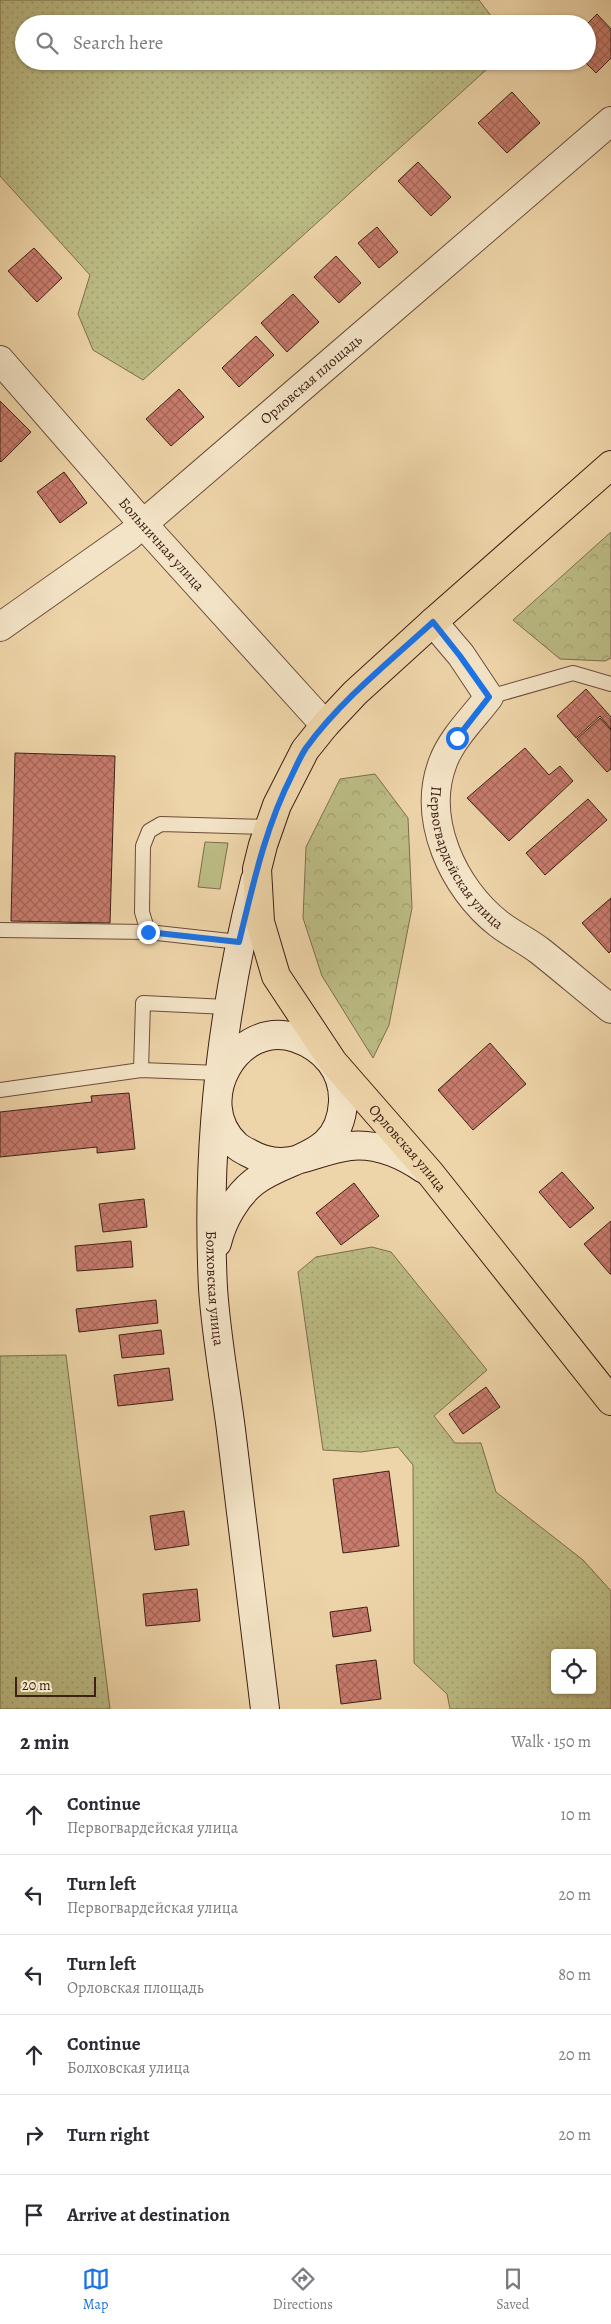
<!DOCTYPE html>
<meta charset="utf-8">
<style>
body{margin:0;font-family:Alegreya,serif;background:#f2f2f3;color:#2b2b33}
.controls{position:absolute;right:15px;bottom:15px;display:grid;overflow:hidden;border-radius:5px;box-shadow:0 1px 4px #0004}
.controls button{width:45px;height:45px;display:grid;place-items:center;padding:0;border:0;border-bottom:1px solid #e1e1e2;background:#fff;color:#2b2b33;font:25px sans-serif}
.scale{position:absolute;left:15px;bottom:12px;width:81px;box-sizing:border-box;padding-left:5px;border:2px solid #3e2015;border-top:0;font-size:14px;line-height:18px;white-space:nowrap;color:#3e2015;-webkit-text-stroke:4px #f4e4c7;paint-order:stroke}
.stop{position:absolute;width:15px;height:15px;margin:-11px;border:4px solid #1a73e8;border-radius:50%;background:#fff}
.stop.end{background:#1a73e8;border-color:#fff;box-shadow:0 1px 5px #0008}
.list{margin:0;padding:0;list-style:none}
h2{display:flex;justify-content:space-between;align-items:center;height:65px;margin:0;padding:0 20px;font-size:21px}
h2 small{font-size:16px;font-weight:400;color:#7c7c81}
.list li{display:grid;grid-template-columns:32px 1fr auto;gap:15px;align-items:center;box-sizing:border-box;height:80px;padding:0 20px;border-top:1px solid #e1e1e2}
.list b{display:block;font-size:19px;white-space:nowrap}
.list p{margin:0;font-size:16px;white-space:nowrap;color:#7c7c81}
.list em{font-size:16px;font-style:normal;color:#7c7c81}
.icon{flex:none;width:28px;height:28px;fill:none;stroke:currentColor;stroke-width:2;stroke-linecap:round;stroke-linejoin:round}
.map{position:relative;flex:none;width:611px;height:1709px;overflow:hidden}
.search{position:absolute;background:#fff;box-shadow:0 1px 4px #0004;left:15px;right:15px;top:15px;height:55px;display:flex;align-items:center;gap:12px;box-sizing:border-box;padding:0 18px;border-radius:28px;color:#7c7c81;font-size:19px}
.sheet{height:545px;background:#fff}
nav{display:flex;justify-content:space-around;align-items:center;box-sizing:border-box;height:70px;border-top:1px solid #e1e1e2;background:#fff;font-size:14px;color:#7c7c81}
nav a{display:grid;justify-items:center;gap:2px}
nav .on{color:#1a73e8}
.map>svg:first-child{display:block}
</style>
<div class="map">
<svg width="611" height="1709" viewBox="0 0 611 1709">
<defs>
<pattern id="forest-crowns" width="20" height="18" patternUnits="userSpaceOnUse" patternTransform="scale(1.25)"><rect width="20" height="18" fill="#bcbc85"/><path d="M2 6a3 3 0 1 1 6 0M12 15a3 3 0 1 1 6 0" fill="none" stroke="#a3a172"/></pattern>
<pattern id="park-dots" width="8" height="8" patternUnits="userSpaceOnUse" patternTransform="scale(1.25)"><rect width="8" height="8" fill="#bcbc85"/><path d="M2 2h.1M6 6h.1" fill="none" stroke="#a3a172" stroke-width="1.8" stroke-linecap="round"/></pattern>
<pattern id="building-cross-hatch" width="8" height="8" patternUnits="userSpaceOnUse" patternTransform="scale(1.25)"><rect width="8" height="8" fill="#c97c6e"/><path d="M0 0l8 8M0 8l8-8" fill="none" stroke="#a56559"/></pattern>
</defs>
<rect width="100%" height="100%" fill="#eed5a9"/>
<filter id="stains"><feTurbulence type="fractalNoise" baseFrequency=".004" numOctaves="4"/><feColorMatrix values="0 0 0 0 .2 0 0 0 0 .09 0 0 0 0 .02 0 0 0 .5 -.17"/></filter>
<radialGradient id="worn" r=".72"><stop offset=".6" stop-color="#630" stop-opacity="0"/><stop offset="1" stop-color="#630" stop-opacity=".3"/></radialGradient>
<!-- grass -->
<polygon fill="#bcbc85" stroke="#7d6e4d" points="205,842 228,843 220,889 198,887"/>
<!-- forest -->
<g fill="url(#forest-crowns)" stroke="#7d6e4d">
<polygon points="611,532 611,658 605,661 560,659 513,620"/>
<polygon points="375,774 408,818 412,908 389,1025 373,1058 322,976 303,918 306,847 340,779"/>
</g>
<!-- park -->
<g fill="url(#park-dots)" stroke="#7d6e4d" fill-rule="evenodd">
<polygon points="0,0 479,0 497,24 24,24 24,61 496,61 143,380 93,350 78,314 90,275 0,176"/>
<path d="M 372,1247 L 391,1252 L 487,1370 L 434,1416 L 455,1443 L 481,1443 L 496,1492 L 583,1560 L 611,1591 L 611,1709 L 450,1709 L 447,1694 L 414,1663 L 413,1465 L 398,1447 L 361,1452 L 323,1450 L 298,1272 L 316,1257 ZM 555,1653 L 592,1653 L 592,1690 L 555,1690 Z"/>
<polygon points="66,1355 110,1709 0,1709 0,1356"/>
</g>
<!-- building -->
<g fill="url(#building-cross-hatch)" stroke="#3e2015">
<polygon points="597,14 611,29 611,58 596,73 584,61 587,61 587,24"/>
<polygon points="512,92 540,123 507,153 478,123"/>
<polygon points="418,162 451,197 431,216 398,181"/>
<polygon points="377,227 398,252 379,268 358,243"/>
<polygon points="34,248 62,278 37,302 8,271"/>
<polygon points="336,256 361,283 339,303 314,277"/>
<polygon points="293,294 319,322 287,352 261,323"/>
<polygon points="256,336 274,355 239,387 222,368"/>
<polygon points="179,389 204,417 171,446 146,419"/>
<polygon points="0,401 31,432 1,462 0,461"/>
<polygon points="64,472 87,503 60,523 37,492"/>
<polygon points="586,689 611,717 611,729 600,716 576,738 557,716"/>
<polygon points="600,718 611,730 611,769 607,772 577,739"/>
<polygon points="525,748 549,775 560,766 573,781 509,841 467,798"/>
<polygon points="15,753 115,756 110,923 11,921"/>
<polygon points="588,799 607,820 545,875 526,853"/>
<polygon points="611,898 611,951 609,953 582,923"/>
<polygon points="490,1043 526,1084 473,1130 438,1090"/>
<polygon points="129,1093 135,1149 97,1153 97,1147 0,1157 0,1112 92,1102 91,1096"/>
<polygon points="562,1172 594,1208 570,1228 539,1192"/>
<polygon points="354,1183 379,1216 341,1245 316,1213"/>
<polygon points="144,1199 147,1227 103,1232 99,1204"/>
<polygon points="611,1221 611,1274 610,1274 584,1244"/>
<polygon points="131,1241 133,1267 77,1271 75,1246"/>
<polygon points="156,1300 158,1323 79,1332 76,1309"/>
<polygon points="161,1330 164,1354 122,1358 119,1335"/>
<polygon points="169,1368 173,1400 118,1406 114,1375"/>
<polygon points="486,1387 500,1407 463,1434 449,1414"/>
<polygon points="389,1471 399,1546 343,1553 333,1479"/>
<polygon points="184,1511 189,1545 155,1550 150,1516"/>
<polygon points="197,1589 200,1621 146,1626 143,1594"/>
<polygon points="367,1607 371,1631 333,1637 330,1612"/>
<polygon points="376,1660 381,1699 341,1704 336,1665"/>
</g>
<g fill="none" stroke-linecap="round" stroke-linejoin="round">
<!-- lane casing -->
<g stroke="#6a4d3a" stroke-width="16">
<g id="lane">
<polyline points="489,697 573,673 611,684"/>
<polyline points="0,930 148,932"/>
<polyline points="239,942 148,932 142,912 143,846 149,831 161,824 269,827"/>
<polyline points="141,1070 143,1003 227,1007"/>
<polyline points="0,1090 141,1070 219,1073"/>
</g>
</g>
<!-- street casing -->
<g stroke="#6a4d3a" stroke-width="30">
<g id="street">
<path id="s1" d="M 0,360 L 143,524 L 325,725"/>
<path id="s2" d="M 433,622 L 461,655 L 489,697 C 474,717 452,738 443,762 C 421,819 453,888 499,924 C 512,934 527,941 540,951 C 564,970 587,990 611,1009"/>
<path id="s3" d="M 0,627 L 129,536 L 611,121"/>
</g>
</g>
<!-- secondary casing -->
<g stroke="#3e2015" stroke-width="30">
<g id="secondary">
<path id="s4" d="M 255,880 C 221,1014 206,1150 213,1288 C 216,1335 225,1383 231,1430 C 242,1523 254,1616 265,1709"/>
<path d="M 217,1243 C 222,1221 236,1196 254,1182 C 289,1155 340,1160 343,1102 C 344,1071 325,1048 296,1038 C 237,1018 190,1102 236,1145 C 239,1148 245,1151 249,1153 C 287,1175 313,1150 350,1146 C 378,1143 402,1154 424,1169"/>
</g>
</g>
<!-- primary casing -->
<g stroke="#3e2015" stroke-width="30">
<g id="primary">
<path id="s5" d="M 611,465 L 433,622 L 355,693 L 325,725 L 305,750 L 277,805 L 263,845 L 257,869 L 260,922 L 276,976 L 333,1062 L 430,1173 L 611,1401"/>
</g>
</g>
<!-- lane -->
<use href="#lane" stroke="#f4e4c7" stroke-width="14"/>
<!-- street -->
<use href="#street" stroke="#f4e4c7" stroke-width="28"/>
<!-- secondary -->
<use href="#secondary" stroke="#f4e4c7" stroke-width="28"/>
<!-- primary -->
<use href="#primary" stroke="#eed5a9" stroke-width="28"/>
</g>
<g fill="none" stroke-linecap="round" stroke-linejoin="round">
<!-- route -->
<path stroke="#1a73e8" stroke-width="6" d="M 148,932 L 239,942 C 253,885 265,828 292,775 C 296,767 300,757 306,748 C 341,700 389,662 433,622 L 460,656 L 489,697 L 457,738"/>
</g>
<g text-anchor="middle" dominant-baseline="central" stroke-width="4" stroke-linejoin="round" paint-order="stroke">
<!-- street labels -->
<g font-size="15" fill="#3e2015" stroke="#f4e4c7">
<text stroke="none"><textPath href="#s3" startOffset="398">Орловская площадь</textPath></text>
<text stroke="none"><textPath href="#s1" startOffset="245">Больничная улица</textPath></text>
<text stroke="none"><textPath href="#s2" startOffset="279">Первогвардейская улица</textPath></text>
<text stroke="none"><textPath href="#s5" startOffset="874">Орловская улица</textPath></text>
<text stroke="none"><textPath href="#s4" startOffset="412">Болховская улица</textPath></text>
</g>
</g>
<rect width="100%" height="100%" filter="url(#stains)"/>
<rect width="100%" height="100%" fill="url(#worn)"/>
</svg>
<div class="controls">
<button><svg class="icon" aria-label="locate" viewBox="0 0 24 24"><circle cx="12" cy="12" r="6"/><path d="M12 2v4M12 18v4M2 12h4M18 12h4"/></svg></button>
</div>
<div class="scale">20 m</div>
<div class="stop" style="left:457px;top:738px"></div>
<div class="stop end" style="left:148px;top:932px"></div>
<div class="search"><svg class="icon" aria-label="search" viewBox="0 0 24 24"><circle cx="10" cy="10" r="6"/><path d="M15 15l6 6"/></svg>Search here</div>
</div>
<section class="sheet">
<h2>2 min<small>Walk · 150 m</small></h2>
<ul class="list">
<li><svg class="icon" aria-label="ahead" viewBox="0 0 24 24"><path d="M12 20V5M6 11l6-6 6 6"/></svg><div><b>Continue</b><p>Первогвардейская улица</p></div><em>10 m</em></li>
<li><svg class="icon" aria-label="left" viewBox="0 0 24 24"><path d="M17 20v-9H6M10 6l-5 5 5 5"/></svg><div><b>Turn left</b><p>Первогвардейская улица</p></div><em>20 m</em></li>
<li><svg class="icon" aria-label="left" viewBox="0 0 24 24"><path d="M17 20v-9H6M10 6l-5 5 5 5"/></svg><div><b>Turn left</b><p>Орловская площадь</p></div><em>80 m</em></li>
<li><svg class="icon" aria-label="ahead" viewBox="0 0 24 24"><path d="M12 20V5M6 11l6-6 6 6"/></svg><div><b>Continue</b><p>Болховская улица</p></div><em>20 m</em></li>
<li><svg class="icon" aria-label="right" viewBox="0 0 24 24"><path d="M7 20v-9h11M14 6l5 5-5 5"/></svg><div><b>Turn right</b></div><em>20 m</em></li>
<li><svg class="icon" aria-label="arrive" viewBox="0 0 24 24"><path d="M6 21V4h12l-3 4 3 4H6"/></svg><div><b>Arrive at destination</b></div></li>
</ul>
</section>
<nav>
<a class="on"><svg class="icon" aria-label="map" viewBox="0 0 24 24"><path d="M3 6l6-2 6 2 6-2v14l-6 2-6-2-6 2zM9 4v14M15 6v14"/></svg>Map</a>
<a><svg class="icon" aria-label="directions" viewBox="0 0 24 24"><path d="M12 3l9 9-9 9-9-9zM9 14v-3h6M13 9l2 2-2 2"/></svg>Directions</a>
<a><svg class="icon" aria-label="saved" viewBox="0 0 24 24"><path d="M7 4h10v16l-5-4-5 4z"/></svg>Saved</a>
</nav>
